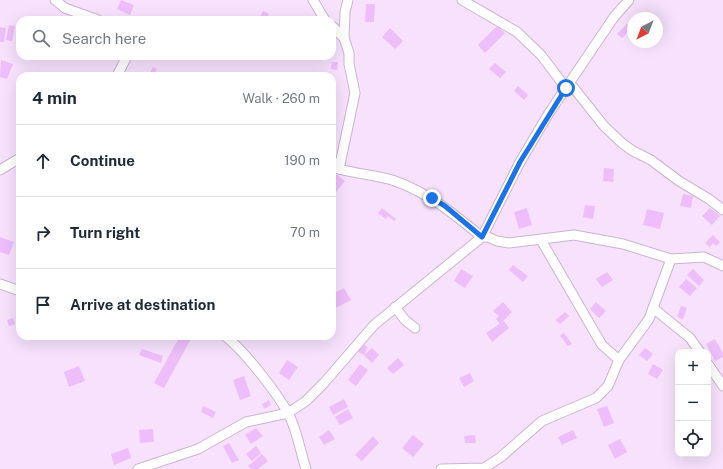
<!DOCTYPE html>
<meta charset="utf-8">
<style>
body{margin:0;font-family:"Public Sans",sans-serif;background:#f6f6f7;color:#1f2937}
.controls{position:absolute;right:12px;bottom:12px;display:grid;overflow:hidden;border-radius:8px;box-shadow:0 4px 16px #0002}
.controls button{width:36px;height:36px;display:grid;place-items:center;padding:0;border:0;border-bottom:1px solid #e0e1e3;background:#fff;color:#1f2937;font:20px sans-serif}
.compass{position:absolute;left:627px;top:12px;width:36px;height:36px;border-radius:50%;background:#fff;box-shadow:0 4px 16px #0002;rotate:222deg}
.stop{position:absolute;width:12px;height:12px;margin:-9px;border:3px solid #1a73e8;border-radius:50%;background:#fff}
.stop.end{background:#1a73e8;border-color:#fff;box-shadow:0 1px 4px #0008}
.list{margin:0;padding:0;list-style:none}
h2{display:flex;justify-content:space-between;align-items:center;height:52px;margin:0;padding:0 16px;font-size:17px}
h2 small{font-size:13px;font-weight:400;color:#747a83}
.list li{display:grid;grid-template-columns:26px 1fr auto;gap:12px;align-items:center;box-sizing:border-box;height:72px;padding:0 16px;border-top:1px solid #e0e1e3}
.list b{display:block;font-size:15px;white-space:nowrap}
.list em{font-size:13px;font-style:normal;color:#747a83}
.icon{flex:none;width:22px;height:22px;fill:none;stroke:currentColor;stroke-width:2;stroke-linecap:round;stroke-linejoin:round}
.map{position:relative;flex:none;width:723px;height:469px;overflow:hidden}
.search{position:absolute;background:#fff;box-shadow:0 4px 16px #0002;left:16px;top:16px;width:320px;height:44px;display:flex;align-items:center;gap:10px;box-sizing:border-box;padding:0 14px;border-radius:12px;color:#747a83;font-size:15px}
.panel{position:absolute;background:#fff;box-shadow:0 4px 16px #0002;left:16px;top:72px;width:320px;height:268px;border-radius:12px}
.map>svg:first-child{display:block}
</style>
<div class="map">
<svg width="723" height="469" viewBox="0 0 723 469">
<rect width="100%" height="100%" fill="#f7e1fd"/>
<!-- building -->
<g fill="#edbefa">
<polygon points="121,0 134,5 130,15 117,9"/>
<polygon points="366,4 375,4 374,22 365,22"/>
<polygon points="263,11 269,14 266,20 259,19"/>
<polygon points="627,24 632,28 622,38 617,34"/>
<polygon points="9,25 15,26 12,41 6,40"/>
<polygon points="497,26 505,33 485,53 478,45"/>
<polygon points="0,27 6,28 4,42 0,42"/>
<polygon points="390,28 403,41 395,49 382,37"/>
<polygon points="1,60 13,64 7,79 0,77"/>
<polygon points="332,62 338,62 337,70 331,69"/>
<polygon points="495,63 506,72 500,78 489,69"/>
<polygon points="153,67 157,69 153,76 148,76"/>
<polygon points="518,86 528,95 524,100 514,91"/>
<polygon points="604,168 614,169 613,182 603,181"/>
<polygon points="333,172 345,181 332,197 332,174"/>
<polygon points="683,194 693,196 691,208 680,206"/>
<polygon points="585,205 595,206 593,219 583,217"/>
<polygon points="382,208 396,219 394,221 388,216 386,219 378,213"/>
<polygon points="527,208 532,225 519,229 514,212"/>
<polygon points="710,208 720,216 712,225 702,216"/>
<polygon points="647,209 664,213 660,229 643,225"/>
<polygon points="713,235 720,242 716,246 713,243 710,247 705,243"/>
<polygon points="0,237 14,242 9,255 0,252"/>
<polygon points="513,265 528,276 523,282 509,270"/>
<polygon points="461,269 473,276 465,288 454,281"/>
<polygon points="693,269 704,280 699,286 687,275"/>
<polygon points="607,272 613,280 602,287 596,279"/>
<polygon points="686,279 697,288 690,296 679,287"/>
<polygon points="344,288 351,300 332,310 332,294"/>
<polygon points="503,302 512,312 500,324 496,319 499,316 493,311"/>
<polygon points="596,302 606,311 599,318 590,309"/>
<polygon points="681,306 687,308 683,319 677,317"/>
<polygon points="565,312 569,316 560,324 556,320"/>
<polygon points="13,318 15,324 9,326 7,320"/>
<polygon points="504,321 509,328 492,342 486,333"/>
<polygon points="564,333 572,344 568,346 560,336"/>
<polygon points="180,336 185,336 191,339 164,388 154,383"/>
<polygon points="715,339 723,353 723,357 715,361 706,344"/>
<polygon points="359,342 368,347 364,355 355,350"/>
<polygon points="372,348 379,355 372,363 364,355"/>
<polygon points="645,348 653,354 647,361 639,355"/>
<polygon points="142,349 163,356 161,363 139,355"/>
<polygon points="398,358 404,365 393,374 387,368"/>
<polygon points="287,360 298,367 289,380 279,373"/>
<polygon points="360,364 368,370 356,386 348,380"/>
<polygon points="653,364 663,370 657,379 648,374"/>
<polygon points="79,366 85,381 69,387 64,372"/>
<polygon points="470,373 474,381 464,387 459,378"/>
<polygon points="244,376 251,396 240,400 233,380"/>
<polygon points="344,399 348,407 333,415 329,407"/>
<polygon points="269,400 271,405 264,409 262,404"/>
<polygon points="203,406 216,412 213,418 201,412"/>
<polygon points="607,406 614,423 604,427 597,409"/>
<polygon points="348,409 353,418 340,425 335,417"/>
<polygon points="256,428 263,436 251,444 245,435"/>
<polygon points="153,429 154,442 140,443 139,430"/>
<polygon points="329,430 335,439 324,445 319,437"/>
<polygon points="573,430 577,438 562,445 558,437"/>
<polygon points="413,435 424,444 413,457 402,448"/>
<polygon points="475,435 476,443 465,443 464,436"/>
<polygon points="373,436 379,443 362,461 355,455"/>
<polygon points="620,439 627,452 615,459 608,445"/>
<polygon points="229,443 239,460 232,463 223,446"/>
<polygon points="256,446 261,453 252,461 246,454"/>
<polygon points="128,448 131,458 114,465 111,454"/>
<polygon points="262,454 268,461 258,469 251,469 248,466"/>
</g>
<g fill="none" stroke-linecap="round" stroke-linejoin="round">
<!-- minor casing -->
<g stroke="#cab5d0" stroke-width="11">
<g id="minor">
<polyline points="55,0 65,8 98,20"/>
<polyline points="313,0 325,20"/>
<polyline points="462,0 517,32 541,55 566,88 573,87 604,126 623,144 633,151 651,160 679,181 709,199 723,210"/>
<polyline points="332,26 344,38"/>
<polyline points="117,76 127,56"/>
<path d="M 332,160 L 339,169 C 357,174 377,175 395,181 C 429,193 455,215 482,237 L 488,237 L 497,241 L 509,243 L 574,235 L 623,244 L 671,259 L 704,257 L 723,266"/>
<polyline points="339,169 355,93 349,64 349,53 344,38 345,12 348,0"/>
<polyline points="0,170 20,158"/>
<polyline points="541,240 602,345 619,360"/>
<polyline points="0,284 20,291"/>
<polyline points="395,307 405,320 415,328"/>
<polyline points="653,308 690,338 700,352"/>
<path d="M 225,336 C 243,349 277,393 288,413 C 297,429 300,451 306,469"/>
<polyline points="708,364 723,386"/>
<polyline points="138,469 198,449 246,422 288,413 306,401 324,383 374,325 482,237 520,162 549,113 614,17 629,0"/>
<polyline points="441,469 484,468 501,457 542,421 596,398 608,386 619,360 649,319 671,259"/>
</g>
</g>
<!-- minor -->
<use href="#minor" stroke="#fff" stroke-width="9"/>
</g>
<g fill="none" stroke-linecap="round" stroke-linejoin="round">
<!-- route -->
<polyline stroke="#1a73e8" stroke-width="5" points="432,198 445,206 482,237 520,162 566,88"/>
</g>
</svg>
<div class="controls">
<button>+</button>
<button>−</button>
<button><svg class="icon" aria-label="locate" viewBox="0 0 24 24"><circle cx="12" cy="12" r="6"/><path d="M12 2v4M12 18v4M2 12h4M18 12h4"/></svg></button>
</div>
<svg class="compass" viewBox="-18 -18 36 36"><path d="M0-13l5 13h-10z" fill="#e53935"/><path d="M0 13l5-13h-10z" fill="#747a83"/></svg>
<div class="stop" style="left:566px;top:88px"></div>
<div class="stop end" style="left:432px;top:198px"></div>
<div class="search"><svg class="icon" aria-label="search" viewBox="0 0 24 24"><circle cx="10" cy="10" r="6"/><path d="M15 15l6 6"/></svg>Search here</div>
<section class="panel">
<h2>4 min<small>Walk · 260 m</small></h2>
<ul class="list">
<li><svg class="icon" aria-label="ahead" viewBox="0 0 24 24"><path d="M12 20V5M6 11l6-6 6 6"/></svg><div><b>Continue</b></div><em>190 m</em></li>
<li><svg class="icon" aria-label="right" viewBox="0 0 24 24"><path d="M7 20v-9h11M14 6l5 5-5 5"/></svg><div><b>Turn right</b></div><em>70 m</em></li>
<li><svg class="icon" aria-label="arrive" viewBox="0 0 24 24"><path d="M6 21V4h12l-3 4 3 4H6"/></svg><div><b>Arrive at destination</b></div></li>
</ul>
</section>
</div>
